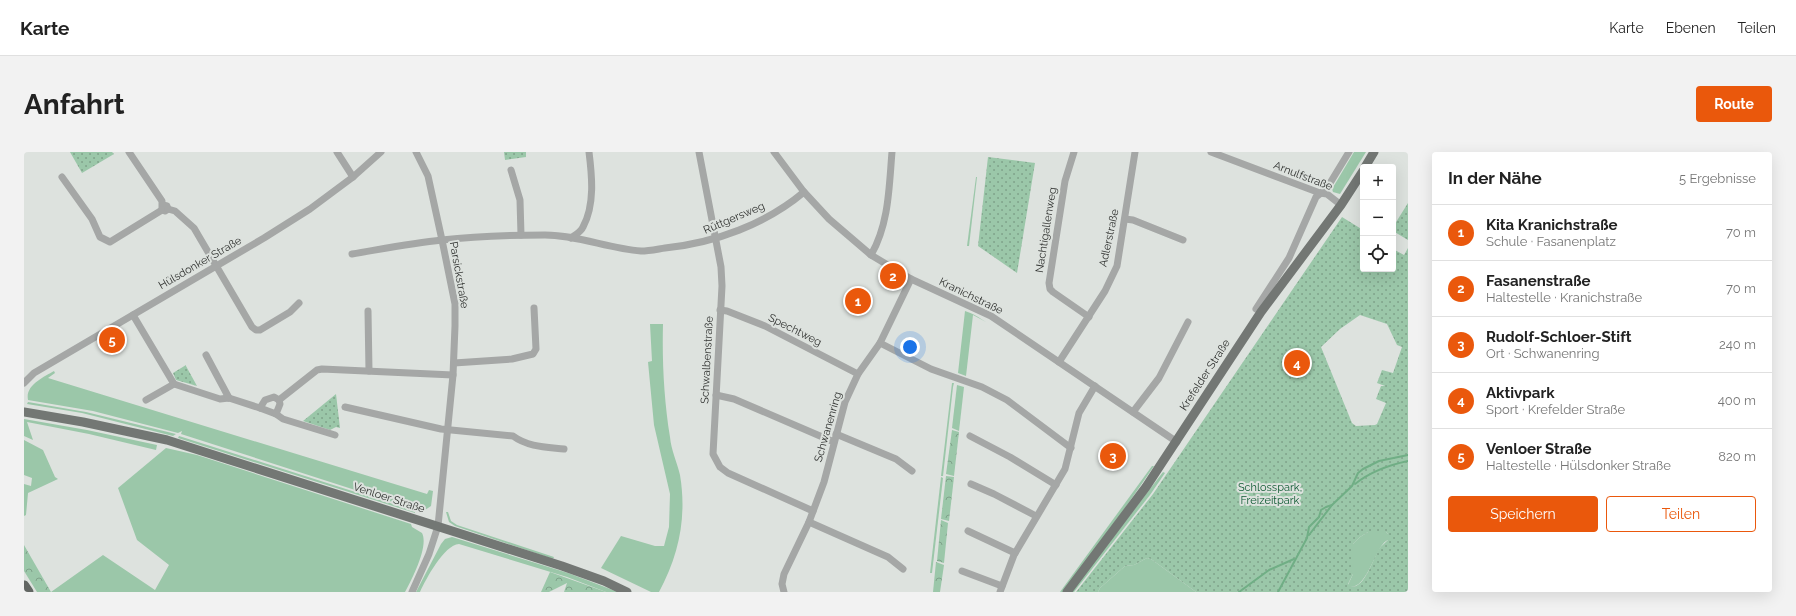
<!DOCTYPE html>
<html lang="de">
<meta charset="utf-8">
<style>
body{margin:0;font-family:Raleway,sans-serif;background:#f2f2f2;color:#222}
.controls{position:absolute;right:12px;top:12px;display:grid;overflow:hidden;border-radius:4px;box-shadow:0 4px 16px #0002}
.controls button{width:36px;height:36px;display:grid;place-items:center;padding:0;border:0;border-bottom:1px solid #e0e0e0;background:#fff;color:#222;font:20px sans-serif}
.you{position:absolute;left:886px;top:195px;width:14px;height:14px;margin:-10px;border:3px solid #fff;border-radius:50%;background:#1a73e8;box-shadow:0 0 0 6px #1a73e833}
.badge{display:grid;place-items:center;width:26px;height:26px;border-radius:50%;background:#ea580c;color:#fff;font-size:13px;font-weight:700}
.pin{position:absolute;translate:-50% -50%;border:2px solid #fff;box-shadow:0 1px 4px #0006}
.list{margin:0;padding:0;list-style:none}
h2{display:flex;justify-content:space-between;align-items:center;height:52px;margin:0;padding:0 16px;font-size:17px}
h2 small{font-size:13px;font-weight:400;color:#767676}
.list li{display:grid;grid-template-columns:26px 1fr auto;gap:12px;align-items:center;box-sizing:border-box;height:56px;padding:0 16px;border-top:1px solid #e0e0e0}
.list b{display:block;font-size:15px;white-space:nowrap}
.list p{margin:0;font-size:13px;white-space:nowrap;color:#767676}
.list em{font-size:13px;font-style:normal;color:#767676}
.actions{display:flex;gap:8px;padding:12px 16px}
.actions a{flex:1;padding:9px 0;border:1px solid #ea580c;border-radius:4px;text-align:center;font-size:14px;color:#ea580c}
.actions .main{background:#ea580c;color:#fff}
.icon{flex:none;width:22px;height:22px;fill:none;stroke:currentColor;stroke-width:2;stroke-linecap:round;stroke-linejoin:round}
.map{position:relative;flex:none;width:1384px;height:440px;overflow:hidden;border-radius:4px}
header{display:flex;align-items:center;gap:24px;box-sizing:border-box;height:56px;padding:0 20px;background:#fff;border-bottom:1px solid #e0e0e0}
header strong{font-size:19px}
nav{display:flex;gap:22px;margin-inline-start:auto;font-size:14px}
.intro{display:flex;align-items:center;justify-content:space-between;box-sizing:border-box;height:96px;padding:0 24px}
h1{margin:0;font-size:28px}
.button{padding:10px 18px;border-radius:4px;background:#ea580c;color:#fff;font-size:14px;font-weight:700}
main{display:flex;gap:24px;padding:0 24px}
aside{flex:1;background:#fff;border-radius:4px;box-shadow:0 4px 16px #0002}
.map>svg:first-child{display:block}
</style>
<header>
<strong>Karte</strong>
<nav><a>Karte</a><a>Ebenen</a><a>Teilen</a></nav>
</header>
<div class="intro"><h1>Anfahrt</h1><a class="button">Route</a></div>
<main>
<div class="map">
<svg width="1384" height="440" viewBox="0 0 1384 440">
<defs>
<pattern id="forest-crowns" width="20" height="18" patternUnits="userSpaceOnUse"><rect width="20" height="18" fill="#9bc7a9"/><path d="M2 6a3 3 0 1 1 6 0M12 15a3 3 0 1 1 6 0" fill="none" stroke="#7fa28a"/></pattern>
<pattern id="park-dots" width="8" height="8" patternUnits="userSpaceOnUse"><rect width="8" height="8" fill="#9bc7a9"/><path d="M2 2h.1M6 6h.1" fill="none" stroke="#7fa28a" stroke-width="1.8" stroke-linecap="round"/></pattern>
</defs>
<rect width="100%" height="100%" fill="#dde2de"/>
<!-- grass -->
<g fill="#9bc7a9">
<polygon points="1330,0 1342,0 1316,42 1309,40 1308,37"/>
<polygon points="952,25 953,25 945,94 943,94"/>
<path d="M 941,159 C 948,161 956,166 962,170 L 949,163 L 942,224 L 934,221 Z"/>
<path d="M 626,172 L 639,172 C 638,209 640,248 646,285 C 647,298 653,310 656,323 C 663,365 655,403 635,440 L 627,440 L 577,416 L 597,384 L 631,394 L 640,394 L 645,375 L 646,342 L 630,273 L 624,210 L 628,209 Z"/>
<path d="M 30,219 L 31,221 L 24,226 L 403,342 L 405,338 L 409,339 L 407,354 L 401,358 L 384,355 L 157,282 L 158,279 L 154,281 L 69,259 L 4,248 C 1,233 20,225 30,219 Z"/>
<polygon points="928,231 930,231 929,235 919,324 917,324"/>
<polygon points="933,233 940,235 935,279 928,276"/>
<polygon points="4,250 62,260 152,282 149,284 58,261 3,252"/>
<polygon points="0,267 63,278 133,293 132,298 65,282 3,270 9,288 0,284"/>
<polygon points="155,284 391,359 391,361 154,286"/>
<polygon points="0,288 19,298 31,325 34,327 4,341 2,363 0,364 0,332 7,334 8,326 0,323"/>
<path d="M 142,296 L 173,303 L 387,372 L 388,375 L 398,381 C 405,394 388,427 381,440 L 27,440 L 79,403 L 131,438 L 145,413 L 113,388 L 94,336 Z"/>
<polygon points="1128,314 1130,314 1088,375 1039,440 1036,440"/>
<polygon points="1139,320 1141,321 1126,343 1050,440 1047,440"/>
<polygon points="917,325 919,326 908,421 906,421"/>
<polygon points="422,360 424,360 427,369 433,373 530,405 529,407 431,374 425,370"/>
<path d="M 1344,380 L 1362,380 L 1364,382 L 1364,388 C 1362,389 1360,390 1359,392 C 1350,402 1342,436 1326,435 L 1324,433 L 1329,422 L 1329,392 L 1336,385 Z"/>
<path d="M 428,385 L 544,421 L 594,440 L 582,440 L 543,425 L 435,392 C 420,393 402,427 396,440 L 392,440 L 417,392 L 421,387 Z"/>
<polygon points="1123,406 1127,407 1172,440 1074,440 1076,436 1101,414 1110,413"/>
</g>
<!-- forest -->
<g fill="url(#forest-crowns)">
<polygon points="928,278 935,280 930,324 922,322"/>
<polygon points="922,324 930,325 925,369 917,367"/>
<polygon points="917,368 924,371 920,411 913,409"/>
<polygon points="0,393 27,440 13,440 0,419"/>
<polygon points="912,410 920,413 916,440 909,440"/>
<polygon points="526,420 582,440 540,440 543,431 525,440 517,440"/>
</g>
<!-- park -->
<g fill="url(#park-dots)" fill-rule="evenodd">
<polygon points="46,0 88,0 90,2 58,21"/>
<polygon points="480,0 502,0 502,5 481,8"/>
<polygon points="964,5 1011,11 993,121 954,94"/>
<polygon points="1384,51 1384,88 1369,79 1369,75"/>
<path d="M 1318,65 L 1339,78 L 1339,117 L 1369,117 L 1369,97 L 1380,103 L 1384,96 L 1384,440 L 1172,440 L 1127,407 L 1123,406 L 1110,413 L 1101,414 L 1076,436 L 1074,440 L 1052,440 L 1129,342 ZM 1336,163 L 1363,172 L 1373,193 L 1378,195 L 1369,221 L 1358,218 L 1353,231 L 1361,234 L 1357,234 L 1352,247 L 1362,251 L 1353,272 L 1351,273 L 1332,274 L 1328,271 L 1297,195 L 1316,177 ZM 1344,380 L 1362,380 L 1364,382 L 1364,388 C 1361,391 1358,393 1355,397 C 1349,407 1341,436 1327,435 L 1324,432 L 1329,422 L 1329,392 L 1336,385 Z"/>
<polygon points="162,213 162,214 173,234 152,228 149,221"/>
<polygon points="312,242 316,276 312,275 306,278 279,269"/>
</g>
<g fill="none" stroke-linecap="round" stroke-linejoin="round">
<!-- stream -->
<g stroke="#70ae85" stroke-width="2">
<path d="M 1331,332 C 1346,320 1365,313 1384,309"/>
<polyline points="1285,383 1308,353"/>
<polyline points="1215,440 1245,418 1270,407"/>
<polyline points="1254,440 1283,386 1285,375 1295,365 1297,358 1302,355 1308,353 1328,334 1334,321 1339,317 1355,309 1384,303"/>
</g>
<!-- minor -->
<g stroke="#a5a7a6" stroke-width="7">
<polyline points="105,0 138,49 138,58 141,59 144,57 143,54 139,53"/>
<polyline points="313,0 329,25"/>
<polyline points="675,0 697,115 698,134 689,302 696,315 704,321 789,359"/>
<polyline points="750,0 780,40 805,67 847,103 887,127 967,164 1153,290"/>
<polyline points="1050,0 1041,29 1025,131 1026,137 1029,140 1065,165"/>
<polyline points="1187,0 1296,41 1303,42 1317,53"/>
<polyline points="487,18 496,48 497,83"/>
<polyline points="38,25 68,67 76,85 86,90 138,58"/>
<polyline points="144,57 151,59 170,76 228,175 232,178 236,178 266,160 275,151"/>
<polyline points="1101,67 1109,68 1159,88"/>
<path d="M 547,86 C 551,83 557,80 559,75 C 571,53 568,24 565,0"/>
<path d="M 328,102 C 358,97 388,91 418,88 C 452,84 487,83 521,83 C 554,83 585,97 617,99 C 625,99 634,97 641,96 C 691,91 742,72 780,40"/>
<path d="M 847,103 C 865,72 865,35 868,0"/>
<polyline points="1232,157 1265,106 1292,45 1303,36 1325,0"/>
<polyline points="696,158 703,159 741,174 834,222"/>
<polyline points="344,159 345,219"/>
<polyline points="109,163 150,232 196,247 205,246 236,256 252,262 259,267 311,283"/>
<polyline points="856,191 907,217 958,235 983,248 1047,296"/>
<polyline points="182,203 205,246"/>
<polyline points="1035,210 1081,139 1093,114 1111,0"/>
<polyline points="430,211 488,207 509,202 512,197 510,156"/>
<polyline points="0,231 10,221 240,86 286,57 329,25 357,0"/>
<polyline points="692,243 710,247 810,290"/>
<polyline points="122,248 150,232"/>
<polyline points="255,248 293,218 298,217 429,223"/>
<path d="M 321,255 L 417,277 L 489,284 C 504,295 522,295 540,297"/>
<polyline points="236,256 241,248 250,245 255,248 256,252 252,262"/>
<polyline points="1109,260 1135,226 1164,170"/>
<polyline points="812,282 872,307 888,319"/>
<polyline points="946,284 986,305 1032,333"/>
<polyline points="947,332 970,342 1012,364"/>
<polyline points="785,370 864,405 879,417"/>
<polyline points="944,379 991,401"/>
<polyline points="938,419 978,434"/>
<polyline points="388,440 405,402 414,374 429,223 431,174 431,152 418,88 404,24 392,0"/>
<polyline points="760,440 758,432 760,422 785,370 800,330 821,250 834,222 856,191 887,127"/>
<polyline points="976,440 990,403 1041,317 1055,261 1071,234"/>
</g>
<!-- major -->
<g stroke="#737774" stroke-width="9">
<polyline points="1341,15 1350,0"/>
<polyline points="0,260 59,270 143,288 538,414 580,429 603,440"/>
<polyline points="1043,440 1122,335 1237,160 1317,53 1339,19"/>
</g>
<!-- highway -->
<polyline stroke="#626663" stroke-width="11" points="0,434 4,440"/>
</g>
<g text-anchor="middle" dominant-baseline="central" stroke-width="4" stroke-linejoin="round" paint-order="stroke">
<!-- street labels -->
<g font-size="11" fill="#2f312f" stroke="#dde2de">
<text transform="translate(1279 24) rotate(21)">Arnulfstraße</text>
<text transform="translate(710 66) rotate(-23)">Rüttgersweg</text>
<text transform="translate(1022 78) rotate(-81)">Nachtigallenweg</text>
<text transform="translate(1085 86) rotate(-78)">Adlerstraße</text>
<text transform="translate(176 111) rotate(-30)">Hülsdonker Straße</text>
<text transform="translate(435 123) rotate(80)">Parsickstraße</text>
<text transform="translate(947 144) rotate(26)">Kranichstraße</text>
<text transform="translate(771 178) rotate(27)">Spechtweg</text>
<text transform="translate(683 208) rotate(-87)">Schwalbenstraße</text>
<text transform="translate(1181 223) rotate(-57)">Krefelder Straße</text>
<text transform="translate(804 275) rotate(-74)">Schwanenring</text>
<text transform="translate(365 346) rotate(18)">Venloer Straße</text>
</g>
<!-- park labels -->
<g font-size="11" fill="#0e5932" stroke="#dde2de">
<text x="1246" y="335">Schlosspark,<tspan x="1246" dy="13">Freizeitpark</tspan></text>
</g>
</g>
</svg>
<div class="controls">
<button>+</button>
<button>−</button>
<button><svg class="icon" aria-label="locate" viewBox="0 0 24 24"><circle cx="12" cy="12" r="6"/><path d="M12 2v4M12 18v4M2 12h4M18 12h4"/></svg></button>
</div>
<div class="you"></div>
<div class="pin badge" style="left:834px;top:149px">1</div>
<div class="pin badge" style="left:869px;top:124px">2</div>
<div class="pin badge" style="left:1089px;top:304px">3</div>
<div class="pin badge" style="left:1273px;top:211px">4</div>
<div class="pin badge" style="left:88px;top:188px">5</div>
</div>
<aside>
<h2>In der Nähe<small>5 Ergebnisse</small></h2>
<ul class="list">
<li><span class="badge">1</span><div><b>Kita Kranichstraße</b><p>Schule · Fasanenplatz</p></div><em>70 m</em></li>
<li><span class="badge">2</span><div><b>Fasanenstraße</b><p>Haltestelle · Kranichstraße</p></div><em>70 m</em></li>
<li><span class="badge">3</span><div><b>Rudolf-Schloer-Stift</b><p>Ort · Schwanenring</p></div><em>240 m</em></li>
<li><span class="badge">4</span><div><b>Aktivpark</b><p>Sport · Krefelder Straße</p></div><em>400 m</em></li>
<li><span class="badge">5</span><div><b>Venloer Straße</b><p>Haltestelle · Hülsdonker Straße</p></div><em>820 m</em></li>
</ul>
<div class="actions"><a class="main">Speichern</a><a>Teilen</a></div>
</aside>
</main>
